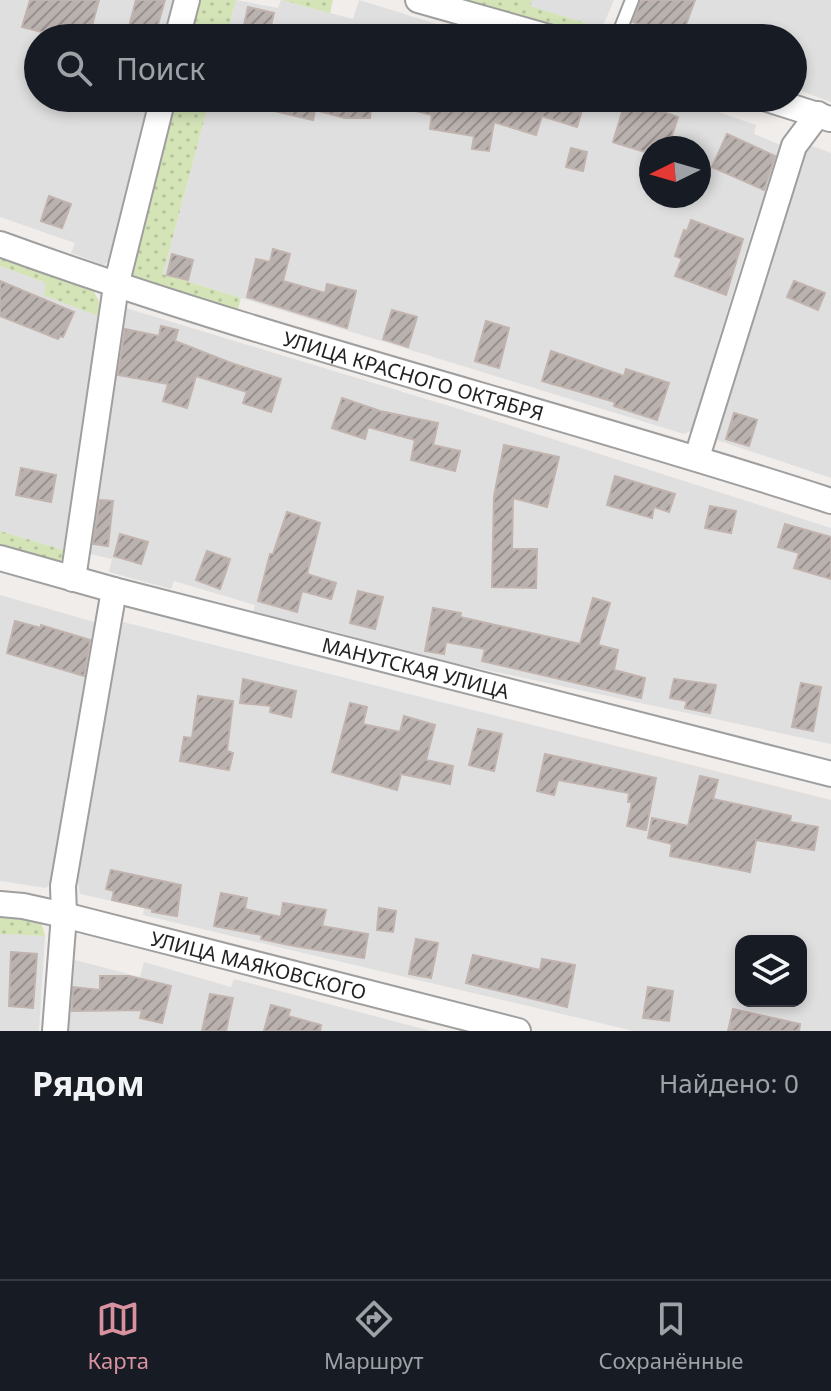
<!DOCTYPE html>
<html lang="ru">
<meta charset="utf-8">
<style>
body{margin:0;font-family:"Noto Sans",sans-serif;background:#20242c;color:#f1f3f6}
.controls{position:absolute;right:24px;bottom:24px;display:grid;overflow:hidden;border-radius:16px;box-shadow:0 4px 12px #0003}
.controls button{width:72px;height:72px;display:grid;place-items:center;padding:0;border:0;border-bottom:2px solid #363941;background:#171b24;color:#f1f3f6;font:40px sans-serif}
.compass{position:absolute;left:639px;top:136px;width:72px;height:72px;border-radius:50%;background:#171b24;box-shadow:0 4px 12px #0003;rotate:265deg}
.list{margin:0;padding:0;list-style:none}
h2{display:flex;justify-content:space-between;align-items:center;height:104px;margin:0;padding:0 32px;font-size:34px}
h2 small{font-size:26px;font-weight:400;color:#9ea1a6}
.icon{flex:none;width:44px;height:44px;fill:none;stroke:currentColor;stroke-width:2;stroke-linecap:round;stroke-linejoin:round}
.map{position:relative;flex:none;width:831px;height:1031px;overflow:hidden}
.search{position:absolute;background:#171b24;box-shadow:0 4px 12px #0003;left:24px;right:24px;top:24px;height:88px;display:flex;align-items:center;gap:20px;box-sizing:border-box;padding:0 28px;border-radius:44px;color:#9ea1a6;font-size:30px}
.sheet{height:248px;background:#171b24}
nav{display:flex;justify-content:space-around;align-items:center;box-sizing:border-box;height:112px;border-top:2px solid #363941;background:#171b24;font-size:22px;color:#9ea1a6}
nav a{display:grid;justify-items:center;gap:4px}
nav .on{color:#d8919f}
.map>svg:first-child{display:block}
</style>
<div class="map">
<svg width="831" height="1031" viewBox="0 0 831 1031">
<defs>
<pattern id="grass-dots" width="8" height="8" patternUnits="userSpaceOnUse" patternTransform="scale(2)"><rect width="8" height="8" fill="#d4e4b7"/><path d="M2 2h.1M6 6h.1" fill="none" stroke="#b6c39d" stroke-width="1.8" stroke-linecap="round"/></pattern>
<pattern id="building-hatch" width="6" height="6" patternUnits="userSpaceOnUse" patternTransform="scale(2)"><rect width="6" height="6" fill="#bab2af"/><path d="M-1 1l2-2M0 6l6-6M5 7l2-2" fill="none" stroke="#97908e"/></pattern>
</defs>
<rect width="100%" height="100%" fill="#f1edea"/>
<!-- residential -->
<g fill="#dfdfdf" fill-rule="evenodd">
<polygon points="0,0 179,0 169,38 38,38 38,98 154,98 113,256 104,265 71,253 75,243 0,217"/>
<polygon points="236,0 278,8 281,0 353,19 359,0 482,38 226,38"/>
<polygon points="532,0 614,0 602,28 529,6"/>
<polygon points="634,0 831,0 831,102 793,88 793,38 660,38 624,24"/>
<path d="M 210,98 L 677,98 L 756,125 L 754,134 L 785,147 L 755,221 L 718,341 L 698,423 L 694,429 L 684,434 L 163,274 ZM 651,148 L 699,148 L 699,196 L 651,196 Z"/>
<polygon points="804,143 831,153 831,478 714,439"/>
<polygon points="0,266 46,283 45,295 98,316 67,551 0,531"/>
<polygon points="126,308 459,409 831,528 831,744 422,656 329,630 253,613 255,605 174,581 171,589 109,572 112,559 85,553"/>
<polygon points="0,595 98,623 54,878 46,888 0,881"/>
<path d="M 123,622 L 831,800 L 831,1031 L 634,1031 L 143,915 L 144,908 L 80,894 L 76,867 ZM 741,941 L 801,941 L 801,1001 L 741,1001 Z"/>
<polygon points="0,934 45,936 39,1031 0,1031"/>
<polygon points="71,959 140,977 144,962 231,987 234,979 431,1031 63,1031"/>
</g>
<!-- grass -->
<g fill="url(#grass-dots)">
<polygon points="193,0 236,0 226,38 184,38"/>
<polygon points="281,0 333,0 330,13"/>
<polygon points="463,0 532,0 530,6 602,28 598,38 593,38"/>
<polygon points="169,98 210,98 163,274 241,298 238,309 132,279 128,270"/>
<polygon points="0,251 88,281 99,301 98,316 44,295 46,283 0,266"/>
<polygon points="0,531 67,551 61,560 51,563 0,550"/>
<polygon points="0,916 37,921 42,925 45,936 0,934"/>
</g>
<!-- building -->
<g fill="url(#building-hatch)" stroke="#c1b3ae" stroke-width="2">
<polygon points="30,0 99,0 90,33 69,27 66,38 22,27"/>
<polygon points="136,0 165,0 154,38 126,38"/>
<polygon points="641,0 695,0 681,38 669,38 633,22"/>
<polygon points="248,7 274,13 268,38 242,34"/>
<polygon points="250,98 372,98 370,118 345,118 315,110 313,120 249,105"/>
<polygon points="389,98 567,98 584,103 577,127 542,116 536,135 494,122 489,151 472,149 474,136 430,129 432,115 388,104"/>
<polygon points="626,99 678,117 668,148 651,148 651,154 613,142"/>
<polygon points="727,134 775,156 764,190 712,167"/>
<polygon points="571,148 587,152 583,171 566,167"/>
<polygon points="49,196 71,204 62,228 41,221"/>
<polygon points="691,220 743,239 726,295 675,276 682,259 675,256 684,230 687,231"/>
<polygon points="273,249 290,254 283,281 325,293 327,284 356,291 347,328 247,297 256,259 270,262"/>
<polygon points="172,254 193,260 188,280 167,275"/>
<polygon points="0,281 74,312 63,337 60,336 58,339 0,316"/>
<polygon points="794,281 825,293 818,310 787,297"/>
<polygon points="392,310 417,317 408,347 383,339"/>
<polygon points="486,321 509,328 499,368 475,361"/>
<polygon points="161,326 178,330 175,341 231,363 281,379 271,412 243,403 247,392 196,376 187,408 163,401 168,384 118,375 125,329 159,336"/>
<polygon points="551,351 624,376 626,369 669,383 657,420 614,406 615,402 542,381"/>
<polygon points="342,398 380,411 438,423 433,445 460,451 455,471 411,460 415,440 368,427 365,439 332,428"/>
<polygon points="734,413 757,420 749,446 726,439"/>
<polygon points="504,445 559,457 547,507 513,498 512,549 537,549 536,588 492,587 494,496"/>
<polygon points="21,468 56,475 51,502 16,495"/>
<polygon points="615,476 675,494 669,512 654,507 652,518 607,505"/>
<polygon points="100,500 113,501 108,546 93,544"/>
<polygon points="710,506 736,511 731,533 705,528"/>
<polygon points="287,512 320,523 307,574 336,583 331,599 302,591 297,612 258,601 270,554 273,554"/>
<polygon points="785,524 831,537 831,579 794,568 799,553 778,547"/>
<polygon points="120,534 148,542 141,564 114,556"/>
<polygon points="207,551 230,559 220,589 196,580"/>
<polygon points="358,591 383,597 375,629 350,623"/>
<polygon points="593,598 610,603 598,645 618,650 614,670 645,678 641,698 482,661 485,649 446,642 444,654 425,651 433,608 461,613 460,617 580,644"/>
<polygon points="15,621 41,628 41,625 90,640 84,676 7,653"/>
<polygon points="243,679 296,691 291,717 270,712 271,706 240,703"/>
<polygon points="674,679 716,685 710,713 685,708 687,701 670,698"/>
<polygon points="801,683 821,687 813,731 792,727"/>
<polygon points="198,696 233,701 227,751 233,753 229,770 180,761 184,737 192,738"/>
<polygon points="350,703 367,707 363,724 400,732 404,716 435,725 426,760 453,766 450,784 401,774 397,790 332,772"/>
<polygon points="478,729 502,734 494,771 469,765"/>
<polygon points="545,754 656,778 646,830 627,826 632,802 628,802 629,793 558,780 554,795 537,791"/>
<polygon points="700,776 718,780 713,799 791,816 790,822 818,827 814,850 756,840 750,872 670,856 672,844 648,838 652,818 688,826"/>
<polygon points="111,870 181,885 177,916 152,912 152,909 112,900 114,891 106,889"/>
<polygon points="221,893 247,898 245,909 281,917 283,903 326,910 322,926 368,934 364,958 289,945 261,939 262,935 214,926"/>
<polygon points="379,908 396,911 393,932 377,930"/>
<polygon points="416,939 438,943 431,978 409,974"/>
<polygon points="11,952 37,954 33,1008 9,1006"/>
<polygon points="473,955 540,970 542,959 575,965 567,1007 466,983"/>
<polygon points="100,976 129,976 171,986 162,1023 140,1018 142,1010 72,1011 73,987 100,990"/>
<polygon points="648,987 673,991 669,1021 643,1018"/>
<polygon points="210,994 233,998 226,1031 202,1031"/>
<polygon points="271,1005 290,1010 288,1016 321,1025 320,1031 264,1031"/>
<polygon points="733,1009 800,1024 799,1031 728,1031"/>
</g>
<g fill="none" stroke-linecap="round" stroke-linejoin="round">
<!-- lane casing -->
<g stroke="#9f9f9f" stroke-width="16">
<polyline id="lane" points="617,38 632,0"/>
</g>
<!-- street casing -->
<g stroke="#9f9f9f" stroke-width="28">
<g id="street">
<polyline points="418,0 552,38"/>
<polyline points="177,38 187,0"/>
<polyline points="764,98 830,119"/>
<path id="s1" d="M 0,244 C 272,343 555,411 831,501"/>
<polyline points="697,457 794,146 818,114"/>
<path id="s2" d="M 0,558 L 114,590 L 831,774"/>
<polyline points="73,579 116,286 163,98"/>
<path id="s3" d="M 0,904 L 23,906 L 64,915 L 518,1031"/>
<polyline points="55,1031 64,915 63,886 114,590"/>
</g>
</g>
<!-- lane -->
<use href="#lane" stroke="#fff" stroke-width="12"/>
<!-- street -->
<use href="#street" stroke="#fff" stroke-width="24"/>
</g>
<g text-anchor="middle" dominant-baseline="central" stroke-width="6" stroke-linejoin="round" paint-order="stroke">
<!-- street labels -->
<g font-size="20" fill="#222" stroke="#fff">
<text stroke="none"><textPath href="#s1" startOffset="434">УЛИЦА КРАСНОГО ОКТЯБРЯ</textPath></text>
<text stroke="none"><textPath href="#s2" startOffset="430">МАНУТСКАЯ УЛИЦА</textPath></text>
<text stroke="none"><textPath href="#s3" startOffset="266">УЛИЦА МАЯКОВСКОГО</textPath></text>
</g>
</g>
</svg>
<div class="controls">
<button><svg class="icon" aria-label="layers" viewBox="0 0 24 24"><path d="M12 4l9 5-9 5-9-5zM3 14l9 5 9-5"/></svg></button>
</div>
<svg class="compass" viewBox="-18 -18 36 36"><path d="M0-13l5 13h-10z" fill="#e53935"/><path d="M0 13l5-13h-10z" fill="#9ea1a6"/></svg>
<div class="search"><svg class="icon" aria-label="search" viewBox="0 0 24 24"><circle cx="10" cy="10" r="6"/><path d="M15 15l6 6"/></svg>Поиск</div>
</div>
<section class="sheet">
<h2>Рядом<small>Найдено: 0</small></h2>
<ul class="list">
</ul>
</section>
<nav>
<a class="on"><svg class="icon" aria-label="map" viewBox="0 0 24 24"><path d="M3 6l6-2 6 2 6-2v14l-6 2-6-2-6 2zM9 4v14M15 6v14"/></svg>Карта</a>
<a><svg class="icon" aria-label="directions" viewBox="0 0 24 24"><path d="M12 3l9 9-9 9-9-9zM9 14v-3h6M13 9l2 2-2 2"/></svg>Маршрут</a>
<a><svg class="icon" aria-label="saved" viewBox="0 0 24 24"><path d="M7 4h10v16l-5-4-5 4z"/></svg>Сохранённые</a>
</nav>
